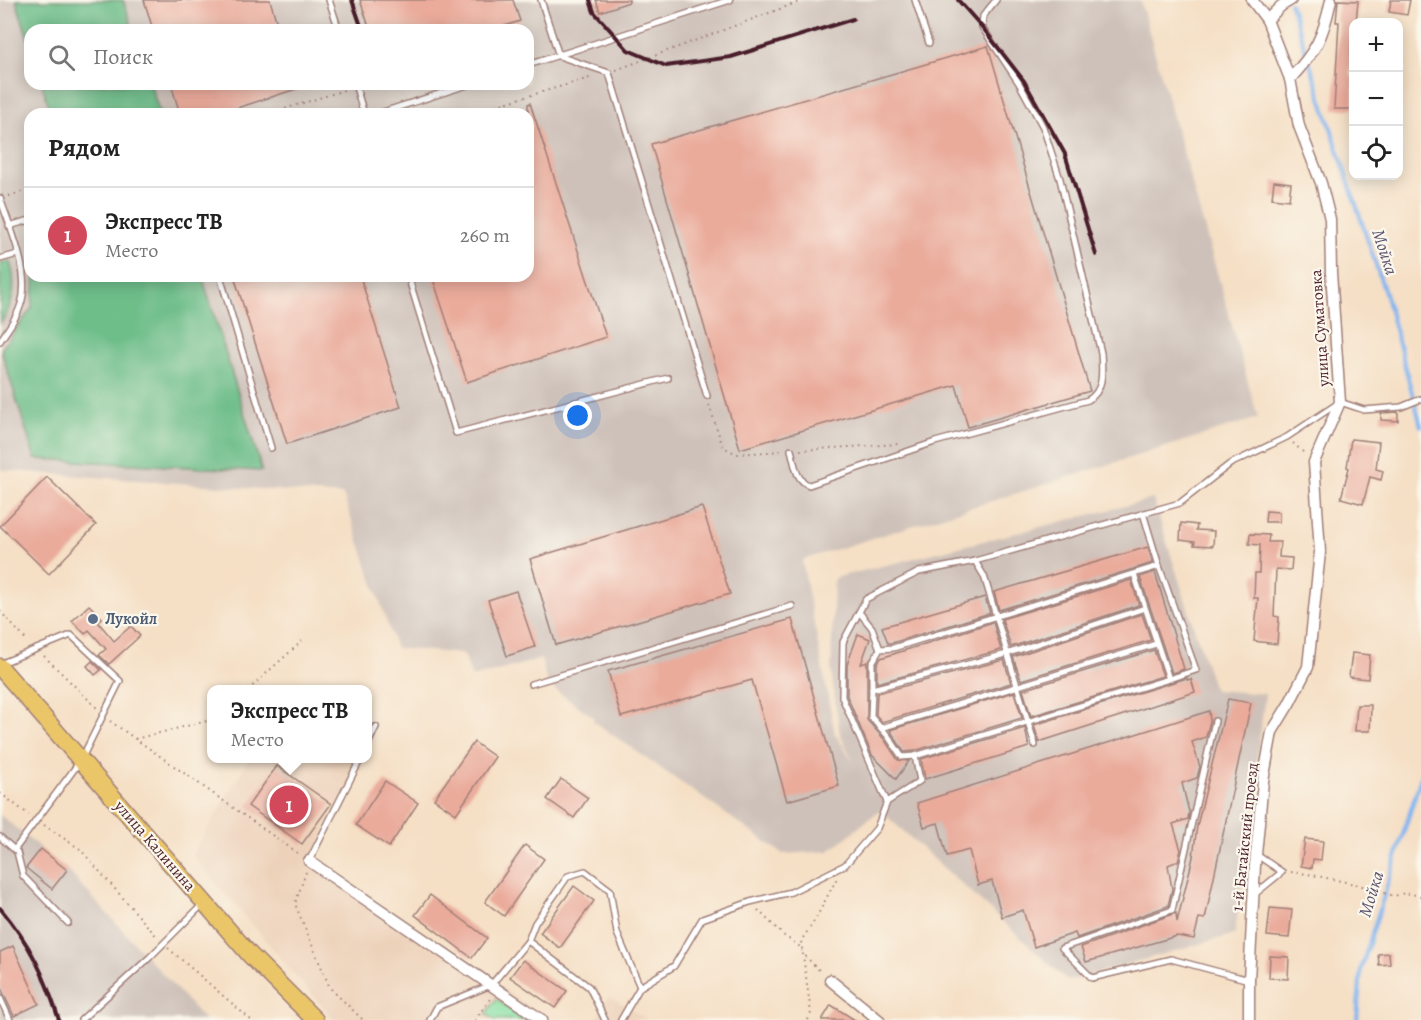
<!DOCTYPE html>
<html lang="ru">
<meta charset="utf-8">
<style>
body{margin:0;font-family:Alegreya,serif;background:#f2f2f2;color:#222}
.controls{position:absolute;right:18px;top:18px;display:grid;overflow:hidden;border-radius:12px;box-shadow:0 3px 15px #0003}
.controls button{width:54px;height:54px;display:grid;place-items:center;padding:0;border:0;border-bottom:2px solid #e0e0e0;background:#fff;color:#222;font:30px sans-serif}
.you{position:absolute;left:578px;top:416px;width:21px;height:21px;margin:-15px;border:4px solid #fff;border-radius:50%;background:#1a73e8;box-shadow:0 0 0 9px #1a73e833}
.badge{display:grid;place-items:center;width:39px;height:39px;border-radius:50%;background:#d1495b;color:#fff;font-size:20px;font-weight:700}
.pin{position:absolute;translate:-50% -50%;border:3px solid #fff;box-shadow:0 2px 6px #0006}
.popup{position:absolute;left:207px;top:685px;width:165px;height:78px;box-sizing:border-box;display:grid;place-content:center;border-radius:12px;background:#fff;filter:drop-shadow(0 2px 4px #0005);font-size:20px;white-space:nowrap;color:#767676}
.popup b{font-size:22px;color:#222}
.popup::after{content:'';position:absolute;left:50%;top:100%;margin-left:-12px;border:12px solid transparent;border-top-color:#fff}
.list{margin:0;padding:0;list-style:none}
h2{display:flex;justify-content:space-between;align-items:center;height:78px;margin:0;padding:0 24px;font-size:26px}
h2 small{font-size:20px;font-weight:400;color:#767676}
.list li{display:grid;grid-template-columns:39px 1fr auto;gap:18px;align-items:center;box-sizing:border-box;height:96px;padding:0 24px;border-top:2px solid #e0e0e0}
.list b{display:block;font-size:22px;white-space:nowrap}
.list p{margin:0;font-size:20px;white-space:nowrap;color:#767676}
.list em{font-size:20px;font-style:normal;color:#767676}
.icon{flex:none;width:33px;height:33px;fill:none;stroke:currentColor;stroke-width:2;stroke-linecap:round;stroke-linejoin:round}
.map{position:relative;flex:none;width:1421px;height:1020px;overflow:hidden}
.search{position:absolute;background:#fff;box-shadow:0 3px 15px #0003;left:24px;top:24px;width:510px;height:66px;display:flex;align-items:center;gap:15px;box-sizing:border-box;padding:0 21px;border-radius:18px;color:#767676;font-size:22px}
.panel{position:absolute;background:#fff;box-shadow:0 3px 15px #0003;left:24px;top:108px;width:510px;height:174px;border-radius:18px}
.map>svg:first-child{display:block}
</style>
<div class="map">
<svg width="1421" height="1020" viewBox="0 0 1421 1020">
<rect width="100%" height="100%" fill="#fbf7ec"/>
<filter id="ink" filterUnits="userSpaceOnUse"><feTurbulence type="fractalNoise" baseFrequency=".0167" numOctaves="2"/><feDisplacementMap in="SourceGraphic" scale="12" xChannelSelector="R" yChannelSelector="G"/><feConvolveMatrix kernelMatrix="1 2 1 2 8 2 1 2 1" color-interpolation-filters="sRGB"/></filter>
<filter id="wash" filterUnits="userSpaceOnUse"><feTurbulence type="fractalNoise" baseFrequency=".008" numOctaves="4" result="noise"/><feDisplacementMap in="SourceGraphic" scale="24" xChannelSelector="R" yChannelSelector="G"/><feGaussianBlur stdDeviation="1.35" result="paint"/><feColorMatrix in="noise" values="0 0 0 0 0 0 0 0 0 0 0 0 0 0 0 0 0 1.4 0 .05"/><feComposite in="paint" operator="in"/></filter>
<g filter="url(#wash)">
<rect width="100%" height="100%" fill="#f5dfc5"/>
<!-- built -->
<g fill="#edd1b9">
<polygon points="249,759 366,759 313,860 548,1020 334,1020 192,855"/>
<polygon points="609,996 648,1020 596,1020"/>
</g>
<!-- industrial -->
<g fill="#cec1b9" fill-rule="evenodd">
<path d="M 0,0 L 1140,0 L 1258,418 L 802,560 L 835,734 L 854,763 L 840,735 L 831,670 L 834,578 L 1153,499 L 1214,690 L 1265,694 L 1235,934 L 1068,981 L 880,810 L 829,851 L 783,854 L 593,721 L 594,717 L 548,685 L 541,659 L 472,678 L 464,654 L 396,648 L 343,495 L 0,470 ZM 30,30 L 528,30 L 528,84 L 30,84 ZM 30,114 L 528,114 L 528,276 L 30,276 Z"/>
<polygon points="0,815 67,870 205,1020 0,1020"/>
</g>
<!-- green -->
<polygon fill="#89e0a4" stroke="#6a8068" stroke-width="1.5" points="496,999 527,1020 495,1020 486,1014"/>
<!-- forest -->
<g fill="#6ebe8a" stroke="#5c6e5a" stroke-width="1.5">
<polygon points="16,0 123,0 133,30 30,30 30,45"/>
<polygon points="42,84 150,84 160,114 51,114"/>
<path d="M 10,261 C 17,285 14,304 0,324 L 0,264 Z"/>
<polygon points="35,276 202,276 262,471 35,459 1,350 32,308"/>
</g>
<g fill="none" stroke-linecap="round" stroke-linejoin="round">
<!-- stream -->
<g stroke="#82b5ef" stroke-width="4">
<polyline points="1290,3 1386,296 1421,426"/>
<polyline points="1357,1020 1361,969 1421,777"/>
</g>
</g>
<g id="blocks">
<!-- building -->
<g fill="#eaab9b">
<polygon points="144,0 270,0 279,30 153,30"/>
<polygon points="360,0 513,0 520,21 492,30 370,30"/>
<polygon points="596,0 629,0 629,2 600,12"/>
<polygon points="1338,0 1358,1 1356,22 1353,22 1352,37 1350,76 1353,76 1353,109 1334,109 1339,22 1336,22"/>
<polygon points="1391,0 1410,0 1407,15 1389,12"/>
<polygon points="988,46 1090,391 968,427 956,385 740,449 651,144"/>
<polygon points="171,84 306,84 306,86 218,114 180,114"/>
<polygon points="530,103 606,337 467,382 432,276 528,276 528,104"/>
<polygon points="1274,181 1291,183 1289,200 1272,198"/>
<polygon points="234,276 360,276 401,407 287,444"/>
<polygon points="1398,412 1398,421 1381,420 1381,413"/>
<polygon points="1351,439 1379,442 1376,469 1383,471 1381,480 1370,477 1363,504 1341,498 1349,468 1347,467"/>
<polygon points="47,477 96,525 49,574 0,526"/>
<polygon points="702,507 730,594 556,645 530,559"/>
<polygon points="1266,511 1279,512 1279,522 1265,522"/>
<polygon points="1181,523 1197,525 1196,530 1214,531 1213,546 1194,545 1195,542 1180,540"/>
<polygon points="1250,534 1269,535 1268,542 1280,542 1279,557 1292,558 1291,570 1276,569 1274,616 1279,617 1277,644 1254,641 1258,598 1254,598 1255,573 1259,573 1260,545 1249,544"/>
<polygon points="1148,547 1153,563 999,610 994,592"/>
<polygon points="1155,572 1184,669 1172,673 1140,577"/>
<polygon points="1131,580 1139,605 1011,647 1002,619"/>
<polygon points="516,591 535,647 507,656 488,600"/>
<polygon points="985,597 990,613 892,643 888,643 882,627"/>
<polygon points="89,605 102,618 98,622 114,641 131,626 140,636 109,664 99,655 106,649 89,630 85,634 72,621"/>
<polygon points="1142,614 1151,640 1021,680 1013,657"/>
<polygon points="792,619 839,786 787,801 752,680 621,717 608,671"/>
<polygon points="993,622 1001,650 877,683 877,664 881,658"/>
<polygon points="858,634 870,639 861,664 867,662 867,720 884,739 898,760 909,761 896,779 872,755 847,696 847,665"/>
<polygon points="1154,650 1163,676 1031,716 1023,690"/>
<polygon points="1352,653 1370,655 1368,679 1349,677"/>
<polygon points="1004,660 1011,683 882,722 876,715 877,693"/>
<polygon points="92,661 101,670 95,675 87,666"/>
<polygon points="1187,678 1187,680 1191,679 1195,692 1039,742 1034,725"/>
<polygon points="1014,692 1022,718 914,751 904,752 890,730"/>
<polygon points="1228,699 1251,703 1205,919 1199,918 1194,939 1177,936 1086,962 1081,947 1176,913 1177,922 1193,857 1197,826"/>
<polygon points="1357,705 1371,705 1370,731 1355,731"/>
<polygon points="1209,711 1210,721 1206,737 1192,742 1200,767 1197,778 1182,783 1189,812 1188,819 1173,824 1181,850 1178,861 1168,865 1172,889 1168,906 1077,938 1075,933 1034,947 1023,910 1002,917 992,881 978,885 969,850 947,856 938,823 924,827 917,803"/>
<polygon points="1025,728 1029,747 925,779 921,759"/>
<polygon points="474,742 495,757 456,814 434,799"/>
<polygon points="277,766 331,804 302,844 248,806"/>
<polygon points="561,779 588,798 574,818 547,799"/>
<polygon points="385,781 418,803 389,847 356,825"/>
<polygon points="1305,839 1323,841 1321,860 1313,859 1312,868 1301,866"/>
<polygon points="525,845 544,859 504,916 485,902"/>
<polygon points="41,849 67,870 52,889 26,868"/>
<polygon points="574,886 594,901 560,948 540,933"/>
<polygon points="430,895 487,938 472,958 415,915"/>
<polygon points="1270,908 1292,910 1289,938 1267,936"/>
<polygon points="13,946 39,1004 14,1016 0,986 0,952"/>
<polygon points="1389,953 1390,964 1379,965 1378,954"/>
<polygon points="1270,956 1289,957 1288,979 1269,978"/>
<polygon points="523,960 567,991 555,1008 510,977"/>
<polygon points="831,1005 855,1020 822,1020"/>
</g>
</g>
</g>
<g filter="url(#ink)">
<use href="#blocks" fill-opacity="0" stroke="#a07f78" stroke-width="1.5"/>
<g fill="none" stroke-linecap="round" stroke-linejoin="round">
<!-- service casing -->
<g stroke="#a07f78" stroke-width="8">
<g id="service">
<polyline points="329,0 339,30"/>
<polyline points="541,0 559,56 609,73 707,396"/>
<polyline points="915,0 929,43"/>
<polyline points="528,65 730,0"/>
<polyline points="355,84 364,114"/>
<polyline points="377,114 470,84"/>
<path d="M 0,198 C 10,228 31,272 21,304 C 17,318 8,329 0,341"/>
<polyline points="9,226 30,220"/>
<polyline points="0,259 18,254"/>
<polyline points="220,276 271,448"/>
<polyline points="408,276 456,433 668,378"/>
<path d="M 791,450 C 795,463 795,480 809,485 L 935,442 L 1088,400 C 1105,390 1102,371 1101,353 L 1060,179 L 1043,127 L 1019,83 L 982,27 L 983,16 L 996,0"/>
<polyline points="1143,513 1159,566 1196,670 1169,679"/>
<polyline points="975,561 1180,503 1230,464 1287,437 1340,402 1364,410 1401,407 1421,399"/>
<polyline points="1134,574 1169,679 915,756 902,757 888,736 871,717 872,689 1003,655 1145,608"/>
<polyline points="859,612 872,628 880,649"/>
<polyline points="2,663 71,635 120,681 81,760 15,849"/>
<polyline points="531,684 792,606"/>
<polyline points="872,690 872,663 880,649 893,648 1159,566"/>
<polyline points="1215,721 1172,910 1062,948 1092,978 1171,959 1249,980"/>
<polyline points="881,728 1156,644"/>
<polyline points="367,746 376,727"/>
<polyline points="887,802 920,781 915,756"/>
<polyline points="0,837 17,852 23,876 68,923"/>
<polyline points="309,861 361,758"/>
<polyline points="1255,894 1282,872 1257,855"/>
<polyline points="0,998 10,1020"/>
<polyline points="81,1020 149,958 203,904"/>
<polyline points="430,1020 437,1007 491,985 528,941"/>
<polyline points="605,1020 589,987 528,941 535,923 568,876 585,871 610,890 617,933 640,987"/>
<polyline points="621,1020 640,987 674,966 702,919 750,902 791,892 845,865 877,828 887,802 842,697 843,642 866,599 919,572 975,561 984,576 1035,745"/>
</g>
</g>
<!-- minor casing -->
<g stroke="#a07f78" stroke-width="13">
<g id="minor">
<polyline points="1252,0 1267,20 1290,79"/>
<polyline points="1267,20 1281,6 1291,0"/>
<polyline points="309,861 542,1020"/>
<polyline points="830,980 879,1020"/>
<path d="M 1249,1020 L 1249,980 L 1255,865 L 1263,781 L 1272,732 L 1289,704 L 1308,667 L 1320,552 L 1314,462 L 1340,402 L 1331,272 L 1330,219 L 1321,183 L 1299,126 L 1290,79 C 1316,51 1323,38 1331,0"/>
</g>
</g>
<!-- primary casing -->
<g stroke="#a07f78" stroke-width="19">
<polyline id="primary" points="0,667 250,955 315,1020"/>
</g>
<!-- path -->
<g stroke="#a07f78" stroke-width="2" stroke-dasharray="1.5 4.5" stroke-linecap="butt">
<polyline points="616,70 804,0"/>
<polyline points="268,114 348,89"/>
<polyline points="467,114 593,77"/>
<polyline points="9,196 30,189"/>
<polyline points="709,405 723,447 737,454 782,451"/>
<polyline points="1293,443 1305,454"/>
<polyline points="800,450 899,444"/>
<polyline points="0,611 28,642"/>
<polyline points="44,656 98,709"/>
<polyline points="248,690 302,641"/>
<polyline points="110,721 299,854"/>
<polyline points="135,739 211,720"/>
<polyline points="0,793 29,815"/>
<polyline points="44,825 80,849 158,938"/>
<polyline points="306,872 295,904 330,988 363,1020"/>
<polyline points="1291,872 1308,874 1359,885 1394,896 1405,893 1421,896"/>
<polyline points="758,910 783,935 799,946 802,951"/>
<polyline points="168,948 251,1020"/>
<polyline points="805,956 822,973"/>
<polyline points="475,1020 490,999"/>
<polyline points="808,1020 811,1013 801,941 815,920 837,878"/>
</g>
<!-- service -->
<use href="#service" stroke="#fff" stroke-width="5"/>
<!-- minor -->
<use href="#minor" stroke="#fff" stroke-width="10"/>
<!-- primary -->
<use href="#primary" stroke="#ebc669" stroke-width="16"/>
<!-- rail -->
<g stroke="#4a1f2b" stroke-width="4">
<polyline points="352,0 362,29"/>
<polyline points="590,0 594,12 628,50 666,66 731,57 853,19"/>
<polyline points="958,0 982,27 1024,81 1065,154 1096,255"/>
<path d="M 0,908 C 31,945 44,974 59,1020"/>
</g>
</g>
</g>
<!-- markers -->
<circle fill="#5c6f8a" stroke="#fbf7ec" stroke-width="2" cx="93" cy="619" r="6"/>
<g text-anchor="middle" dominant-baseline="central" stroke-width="4.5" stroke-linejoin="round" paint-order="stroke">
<!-- street labels -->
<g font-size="16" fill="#4a1f2b" stroke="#fbf7ec">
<text transform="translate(1320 328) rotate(-94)">улица Суматовка</text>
<text transform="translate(1245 837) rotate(-84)">1-й Батайский проезд</text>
<text transform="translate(155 846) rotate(49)">улица Калинина</text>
</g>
<!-- service labels -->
<g font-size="16" font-weight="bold" fill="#4e5e75" stroke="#fbf7ec" text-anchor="start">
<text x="105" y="619">Лукойл</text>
</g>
<!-- water labels -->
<g font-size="18" font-style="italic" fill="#5e5470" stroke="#fbf7ec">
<text transform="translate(1385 252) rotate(72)">Мойка</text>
<text transform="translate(1371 894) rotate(-73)">Мойка</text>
</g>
</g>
</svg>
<div class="controls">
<button>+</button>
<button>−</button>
<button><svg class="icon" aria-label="locate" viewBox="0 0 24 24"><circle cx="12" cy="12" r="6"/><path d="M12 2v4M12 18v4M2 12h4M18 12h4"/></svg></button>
</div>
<div class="you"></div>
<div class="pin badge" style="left:289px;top:805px">1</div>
<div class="popup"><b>Экспресс ТВ</b>Место</div>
<div class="search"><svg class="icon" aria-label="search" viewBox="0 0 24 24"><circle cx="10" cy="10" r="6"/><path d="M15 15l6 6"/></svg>Поиск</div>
<section class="panel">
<h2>Рядом<small></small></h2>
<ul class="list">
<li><span class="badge">1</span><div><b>Экспресс ТВ</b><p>Место</p></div><em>260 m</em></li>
</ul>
</section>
</div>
